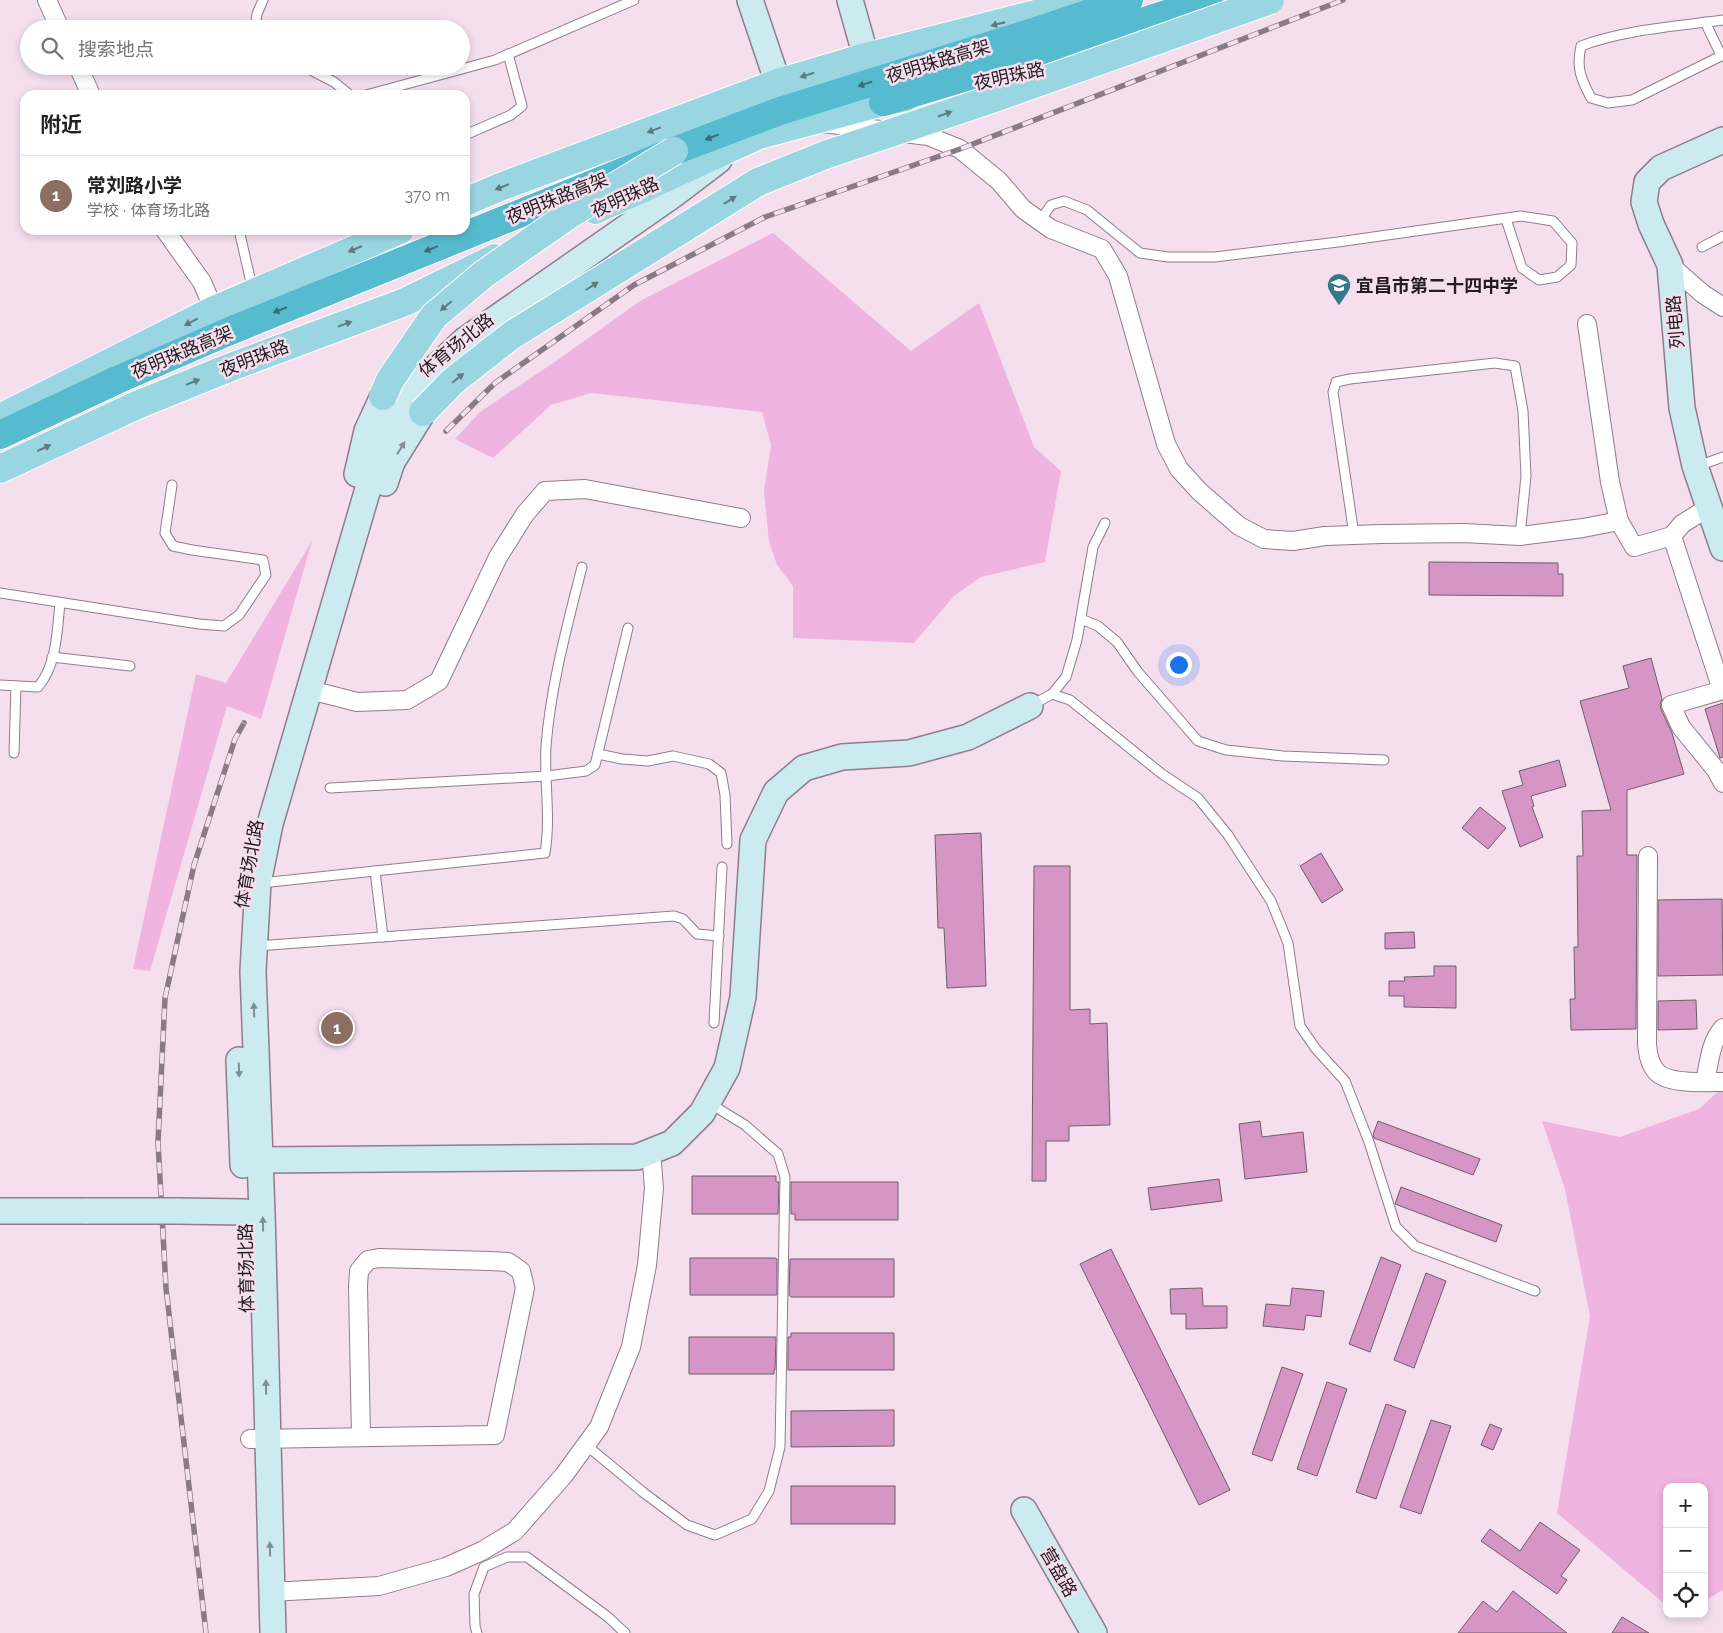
<!DOCTYPE html>
<html lang="zh">
<meta charset="utf-8">
<style>
body{margin:0;font-family:Raleway,"Noto Sans SC",sans-serif;background:#f2f2f2;color:#222}
.controls{position:absolute;right:15px;bottom:15px;display:grid;overflow:hidden;border-radius:10px;box-shadow:0 2px 8px #0003}
.controls button{width:45px;height:45px;display:grid;place-items:center;padding:0;border:0;border-bottom:1px solid #e0e0e0;background:#fff;color:#222;font:25px sans-serif}
.you{position:absolute;left:1178px;top:664px;width:18px;height:18px;margin:-12px;border:4px solid #fff;border-radius:50%;background:#1a73e8;box-shadow:0 0 0 8px #1a73e833}
.badge{display:grid;place-items:center;width:32px;height:32px;border-radius:50%;background:#337986;color:#fff;font-size:16px;font-weight:700}
.pin{position:absolute;translate:-50% -50%;border:2px solid #fff;box-shadow:0 1px 5px #0006}
.list{margin:0;padding:0;list-style:none}
h2{display:flex;justify-content:space-between;align-items:center;height:65px;margin:0;padding:0 20px;font-size:21px}
h2 small{font-size:16px;font-weight:400;color:#767676}
.list li{display:grid;grid-template-columns:32px 1fr auto;gap:15px;align-items:center;box-sizing:border-box;height:80px;padding:0 20px;border-top:1px solid #e0e0e0}
.list b{display:block;font-size:19px;white-space:nowrap}
.list p{margin:0;font-size:16px;white-space:nowrap;color:#767676}
.list em{font-size:16px;font-style:normal;color:#767676}
.icon{flex:none;width:28px;height:28px;fill:none;stroke:currentColor;stroke-width:2;stroke-linecap:round;stroke-linejoin:round}
.map{position:relative;flex:none;width:1723px;height:1633px;overflow:hidden}
.search{position:absolute;background:#fff;box-shadow:0 2px 8px #0003;left:20px;top:20px;width:450px;height:55px;display:flex;align-items:center;gap:12px;box-sizing:border-box;padding:0 18px;border-radius:28px;color:#767676;font-size:19px}
.panel{position:absolute;background:#fff;box-shadow:0 2px 8px #0003;left:20px;top:90px;width:450px;height:145px;border-radius:15px}
.map>svg:first-child{display:block}
</style>
<div class="map">
<svg width="1723" height="1633" viewBox="0 0 1723 1633">
<rect width="100%" height="100%" fill="#f5dfef"/>
<!-- green -->
<g fill="#f0b4e1">
<polygon points="773,233 911,351 979,303 1034,447 1061,471 1045,562 981,577 954,596 914,643 793,638 793,586 777,565 769,542 764,491 771,445 762,412 591,393 551,405 493,458 455,439 480,412 556,361 640,301"/>
<polygon points="312,541 261,719 227,706 150,971 133,969 196,674 226,683"/>
<polygon points="1723,1087 1723,1590 1704,1601 1704,1487 1667,1487 1667,1606 1557,1513 1590,1316 1565,1189 1542,1121 1620,1137 1699,1109"/>
</g>
<!-- building -->
<g fill="#d595c5" stroke="#705d6b">
<polygon points="1429,562 1558,563 1558,574 1563,574 1563,596 1429,595"/>
<polygon points="1651,658 1662,699 1660,704 1661,709 1672,733 1684,774 1627,790 1627,855 1637,855 1636,1029 1571,1030 1570,999 1575,999 1574,947 1578,947 1577,856 1583,856 1582,811 1611,810 1580,701 1629,688 1623,666"/>
<polygon points="1723,703 1723,757 1720,758 1705,709"/>
<polygon points="1559,760 1566,786 1531,796 1534,806 1532,807 1543,837 1520,847 1502,791 1523,785 1519,771"/>
<polygon points="1480,807 1506,828 1488,849 1462,828"/>
<polygon points="981,833 986,986 947,988 944,928 938,928 935,835"/>
<polygon points="1321,853 1343,890 1322,903 1300,866"/>
<polygon points="1034,866 1070,866 1070,1010 1090,1009 1090,1024 1107,1023 1110,1125 1069,1126 1069,1141 1046,1141 1046,1181 1032,1181"/>
<polygon points="1722,899 1723,975 1658,976 1658,900"/>
<polygon points="1414,932 1415,948 1385,949 1385,933"/>
<polygon points="1434,966 1456,966 1456,1008 1404,1007 1404,996 1389,996 1389,981 1405,981 1404,977 1434,976"/>
<polygon points="1696,1000 1697,1029 1658,1030 1658,1001"/>
<polygon points="1260,1121 1262,1137 1303,1132 1307,1172 1245,1179 1239,1124"/>
<polygon points="1378,1121 1480,1159 1473,1175 1374,1138 1373,1135"/>
<polygon points="692,1176 776,1176 776,1182 779,1182 778,1214 692,1214"/>
<polygon points="1219,1179 1222,1201 1151,1210 1148,1188"/>
<polygon points="791,1182 898,1182 898,1220 795,1220 795,1214 791,1214"/>
<polygon points="1401,1187 1502,1225 1496,1242 1395,1204"/>
<polygon points="1111,1249 1230,1490 1199,1505 1080,1264"/>
<polygon points="1381,1257 1401,1265 1370,1352 1349,1344"/>
<polygon points="690,1258 775,1258 777,1259 777,1295 690,1295"/>
<polygon points="790,1259 894,1259 894,1297 791,1297 789,1295"/>
<polygon points="1426,1273 1446,1281 1414,1368 1394,1360"/>
<polygon points="1202,1288 1203,1306 1227,1306 1227,1328 1186,1329 1186,1314 1171,1314 1170,1289"/>
<polygon points="1292,1288 1324,1291 1321,1317 1306,1315 1304,1330 1263,1326 1266,1304 1290,1306"/>
<polygon points="791,1333 894,1333 894,1370 788,1370 788,1337 791,1337"/>
<polygon points="689,1337 776,1337 775,1370 774,1370 774,1374 689,1374"/>
<polygon points="1282,1367 1303,1374 1272,1461 1252,1454"/>
<polygon points="1327,1382 1347,1389 1317,1476 1297,1469"/>
<polygon points="1386,1404 1406,1411 1376,1499 1356,1492"/>
<polygon points="894,1410 894,1446 791,1447 791,1411"/>
<polygon points="1431,1420 1451,1426 1421,1514 1400,1507"/>
<polygon points="1490,1424 1502,1429 1493,1450 1481,1445"/>
<rect x="791" y="1486" width="104" height="38"/>
<polygon points="1540,1522 1580,1550 1561,1576 1567,1580 1557,1594 1481,1541 1490,1529 1520,1551"/>
<polygon points="1513,1591 1567,1633 1458,1633 1483,1601 1497,1612"/>
<polygon points="1622,1617 1649,1633 1612,1633"/>
</g>
<g fill="none" stroke-linecap="round" stroke-linejoin="round">
<!-- lane casing -->
<g stroke="#907c8b" stroke-width="11">
<g id="lane">
<path d="M 1723,20 C 1678,26 1622,30 1581,46 C 1576,68 1581,79 1591,98 L 1608,103 L 1632,100 L 1723,55"/>
<polyline points="1705,22 1721,55"/>
<polyline points="255,29 257,14 263,0"/>
<polyline points="303,66 334,82 350,95"/>
<polyline points="366,95 495,60 634,0"/>
<polyline points="465,135 511,115 522,106 508,54"/>
<polyline points="1040,221 1051,205 1064,201 1087,210 1140,253 1168,257 1215,257 1338,242 1521,216 1553,221 1572,243 1571,265 1557,277 1539,280 1522,268 1506,219"/>
<polyline points="239,230 253,291"/>
<polyline points="1702,247 1723,236"/>
<polyline points="1698,466 1723,457"/>
<polyline points="1354,535 1333,392 1336,382 1350,379 1495,363 1515,366 1523,411 1526,476 1520,536"/>
<polyline points="0,593 199,624 224,626 239,615 266,575 263,560 192,550 173,546 165,533 172,485"/>
<polyline points="1081,619 1098,626 1117,642 1138,672 1198,741 1226,750 1283,756 1384,760"/>
<polyline points="52,657 130,666"/>
<path d="M 0,685 L 38,687 C 57,665 57,631 60,603"/>
<polyline points="1052,694 1066,677 1077,640 1093,547 1105,523"/>
<polyline points="1032,705 1052,694 1070,700 1162,774 1198,798 1228,835 1271,901 1288,943 1300,1026 1316,1049 1345,1081 1369,1142 1396,1227 1415,1246 1535,1291"/>
<polyline points="14,753 16,686"/>
<polyline points="598,754 622,759 648,761 673,756 709,764 721,773 725,795 727,844"/>
<polyline points="330,788 547,776 586,771 595,765 628,628"/>
<polyline points="375,871 383,937"/>
<path d="M 261,883 L 545,853 C 551,816 544,782 546,746 C 551,684 567,627 582,567"/>
<polyline points="256,946 674,916 683,919 697,934 719,936"/>
<polyline points="714,1023 722,867"/>
<polyline points="586,1445 644,1493 687,1525 715,1535 752,1519 769,1491 780,1447 785,1177 778,1154 745,1125 709,1103"/>
<polyline points="477,1633 475,1626 474,1594 484,1567 507,1557 527,1557 608,1617 625,1633"/>
</g>
</g>
<!-- street casing -->
<g stroke="#907c8b" stroke-width="20">
<g id="street">
<polyline points="47,0 60,29"/>
<polyline points="78,66 91,95"/>
<polyline points="823,123 928,136 960,149 999,181 1023,209 1051,229 1102,249 1118,276 1166,444 1179,469 1199,491 1239,526 1264,539 1293,541 1325,536 1381,534 1464,533 1520,536 1583,528 1619,521"/>
<polyline points="165,230 202,282 214,310"/>
<polyline points="1670,265 1703,294 1723,307"/>
<polyline points="1587,324 1610,482 1619,521 1634,547 1672,536 1682,524 1709,507"/>
<polyline points="1672,536 1722,690"/>
<polyline points="310,690 357,702 407,700 439,681 498,557 525,514 545,491 585,489 741,518"/>
<polyline points="1723,690 1671,705 1681,727 1716,770 1723,783"/>
<path d="M 1648,856 L 1647,1044 C 1648,1053 1649,1062 1655,1070 C 1665,1085 1706,1082 1723,1082"/>
<path d="M 1705,1082 C 1709,1064 1710,1042 1723,1028"/>
<polyline points="250,1439 495,1435 525,1288 521,1271 508,1262 490,1261 379,1258 368,1260 359,1271 358,1286 361,1437"/>
<polyline points="271,1592 379,1586 446,1567 482,1551 515,1531 564,1475 599,1427 631,1347 647,1265 654,1188 651,1151"/>
</g>
</g>
<!-- secondary casing -->
<g stroke="#907c8b" stroke-width="28">
<g id="secondary">
<polyline points="750,0 778,83"/>
<polyline points="850,0 866,57"/>
<polyline points="1723,140 1661,168 1647,182 1644,202 1651,224 1670,265 1682,408 1695,466 1723,548"/>
<polyline points="357,474 367,431 383,396"/>
<polyline points="385,483 392,462 423,412"/>
<polyline points="239,1060 243,1165"/>
<polyline points="260,1160 637,1157 672,1143 702,1113 727,1068 743,997 753,840 776,792 804,768 842,757 909,753 968,737 1030,706"/>
<polyline points="0,1211 87,1211"/>
<polyline points="177,1211 245,1212"/>
<polyline points="1024,1510 1094,1633"/>
<polyline points="273,1633 262,1212 253,971 258,883 270,824 379,451 421,381 465,340 673,195 719,160"/>
</g>
</g>
<!-- primary casing -->
<g stroke="#fff" stroke-width="30">
<g id="primary">
<polyline points="465,202 500,187 778,83 866,57 1036,14 1078,0"/>
<polyline points="595,210 759,135 883,102 906,97"/>
<polyline points="0,418 214,310 400,230"/>
<polyline points="0,469 137,405 231,367 405,302 495,258"/>
</g>
</g>
<!-- highway casing -->
<g stroke="#fff" stroke-width="30">
<g id="highway">
<polyline points="883,102 1047,53 1209,0"/>
<polyline points="0,435 117,380 225,333 674,151 780,111 1039,30 1129,0"/>
</g>
</g>
<!-- lane -->
<use href="#lane" stroke="#fff" stroke-width="9"/>
<!-- street -->
<use href="#street" stroke="#fff" stroke-width="18"/>
<!-- secondary -->
<use href="#secondary" stroke="#ccebf0" stroke-width="25"/>
<!-- primary -->
<use href="#primary" stroke="#9ad6e2" stroke-width="28"/>
<!-- highway -->
<use href="#highway" stroke="#56bbce" stroke-width="28"/>
<!-- rail casing -->
<g stroke="#897b85" stroke-width="5.5">
<g id="rail">
<polyline points="446,431 495,383 634,285 765,217 960,149 1343,0"/>
<polyline points="206,1633 166,1288 158,1142 165,998 194,865 235,739 244,723"/>
</g>
</g>
<!-- rail -->
<use href="#rail" stroke="#f5dfef" stroke-width="4" stroke-dasharray="11" stroke-linecap="butt"/>
<!-- secondary-bridge casing -->
<g stroke="#907c8b" stroke-width="28" stroke-linecap="butt">
<polyline id="secondary-bridge" points="87,1211 177,1211"/>
</g>
<!-- primary-bridge casing -->
<g stroke="#fff" stroke-width="30" stroke-linecap="butt">
<g id="primary-bridge">
<polyline points="383,396 390,380 434,316 484,274 570,214 674,151"/>
<polyline points="423,412 453,381 512,335 758,182 825,155 983,102 1270,0"/>
</g>
</g>
<!-- secondary-bridge -->
<use href="#secondary-bridge" stroke="#ccebf0" stroke-width="25"/>
<!-- primary-bridge -->
<use href="#primary-bridge" stroke="#9ad6e2" stroke-width="28"/>
</g>
<!-- one-way arrows -->
<defs><path id="oneway-solid" d="M-6-.8H1V-3.2L6.5 0L1 3.2V.8H-6Z" transform="scale(1.25)"/></defs>
<g fill="#5e7982">
<use href="#oneway-solid" transform="translate(998 24) rotate(166)"/>
<use href="#oneway-solid" transform="translate(807 75) rotate(163)"/>
<use href="#oneway-solid" transform="translate(945 114) rotate(-19)"/>
<use href="#oneway-solid" transform="translate(654 130) rotate(160)"/>
<use href="#oneway-solid" transform="translate(502 187) rotate(158)"/>
<use href="#oneway-solid" transform="translate(730 200) rotate(-32)"/>
<use href="#oneway-solid" transform="translate(355 249) rotate(157)"/>
<use href="#oneway-solid" transform="translate(592 286) rotate(-32)"/>
<use href="#oneway-solid" transform="translate(446 306) rotate(140)"/>
<use href="#oneway-solid" transform="translate(191 322) rotate(153)"/>
<use href="#oneway-solid" transform="translate(345 324) rotate(-20)"/>
<use href="#oneway-solid" transform="translate(458 378) rotate(-39)"/>
<use href="#oneway-solid" transform="translate(193 382) rotate(-22)"/>
<use href="#oneway-solid" transform="translate(44 448) rotate(-25)"/>
</g>
<g fill="#3c6c78">
<use href="#oneway-solid" transform="translate(865 84) rotate(163)"/>
<use href="#oneway-solid" transform="translate(712 137) rotate(159)"/>
<use href="#oneway-solid" transform="translate(431 249) rotate(158)"/>
<use href="#oneway-solid" transform="translate(280 310) rotate(158)"/>
</g>
<g fill="#808e93">
<use href="#oneway-solid" transform="translate(401 448) rotate(-58)"/>
<use href="#oneway-solid" transform="translate(254 1010) rotate(-92)"/>
<use href="#oneway-solid" transform="translate(239 1070) rotate(88)"/>
<use href="#oneway-solid" transform="translate(263 1224) rotate(-91)"/>
<use href="#oneway-solid" transform="translate(266 1387) rotate(-91)"/>
<use href="#oneway-solid" transform="translate(270 1549) rotate(-91)"/>
</g>
<!-- icons -->
<defs>
<g id="school-pin" transform="scale(1.25)"><path d="M0 17L-7.5 6A9.5 9.5 0 1 1 7.5 6Z" fill="#337986" stroke="#f5dfef"/><path d="M0-5L7-2L0 1L-7-2ZM-4 1L0 2.5L4 1V4Q0 6-4 4Z" fill="#fff"/></g>
</defs>
<g fill-rule="evenodd">
<use href="#school-pin" x="1339" y="285"/>
</g>
<g text-anchor="middle" dominant-baseline="central" stroke-width="5" stroke-linejoin="round" paint-order="stroke">
<!-- street labels -->
<g font-size="18" fill="#231c21" stroke="#f5dfef">
<text transform="translate(938 61) rotate(-17)">夜明珠路高架</text>
<text transform="translate(1009 76) rotate(-12)">夜明珠路</text>
<text transform="translate(625 197) rotate(-25)">夜明珠路</text>
<text transform="translate(557 198) rotate(-22)">夜明珠路高架</text>
<text transform="translate(1675 322) rotate(-95)">列电路</text>
<text transform="translate(456 345) rotate(-39)">体育场北路</text>
<text transform="translate(182 352) rotate(-23)">夜明珠路高架</text>
<text transform="translate(254 358) rotate(-21)">夜明珠路</text>
<text transform="translate(249 864) rotate(-80)">体育场北路</text>
<text transform="translate(246 1268) rotate(-91)">体育场北路</text>
<text transform="translate(1059 1572) rotate(60)">营盘路</text>
</g>
<!-- poi labels -->
<g font-size="18" font-weight="bold" fill="#231c21" stroke="#f5dfef" text-anchor="start">
<text x="1356" y="285">宜昌市第二十四中学</text>
</g>
</g>
</svg>
<div class="controls">
<button>+</button>
<button>−</button>
<button><svg class="icon" aria-label="locate" viewBox="0 0 24 24"><circle cx="12" cy="12" r="6"/><path d="M12 2v4M12 18v4M2 12h4M18 12h4"/></svg></button>
</div>
<div class="you"></div>
<div class="pin badge" style="left:337px;top:1028px;background:#8d6e63">1</div>
<div class="search"><svg class="icon" aria-label="search" viewBox="0 0 24 24"><circle cx="10" cy="10" r="6"/><path d="M15 15l6 6"/></svg>搜索地点</div>
<section class="panel">
<h2>附近<small></small></h2>
<ul class="list">
<li><span class="badge" style="background:#8d6e63">1</span><div><b>常刘路小学</b><p>学校 · 体育场北路</p></div><em>370 m</em></li>
</ul>
</section>
</div>
